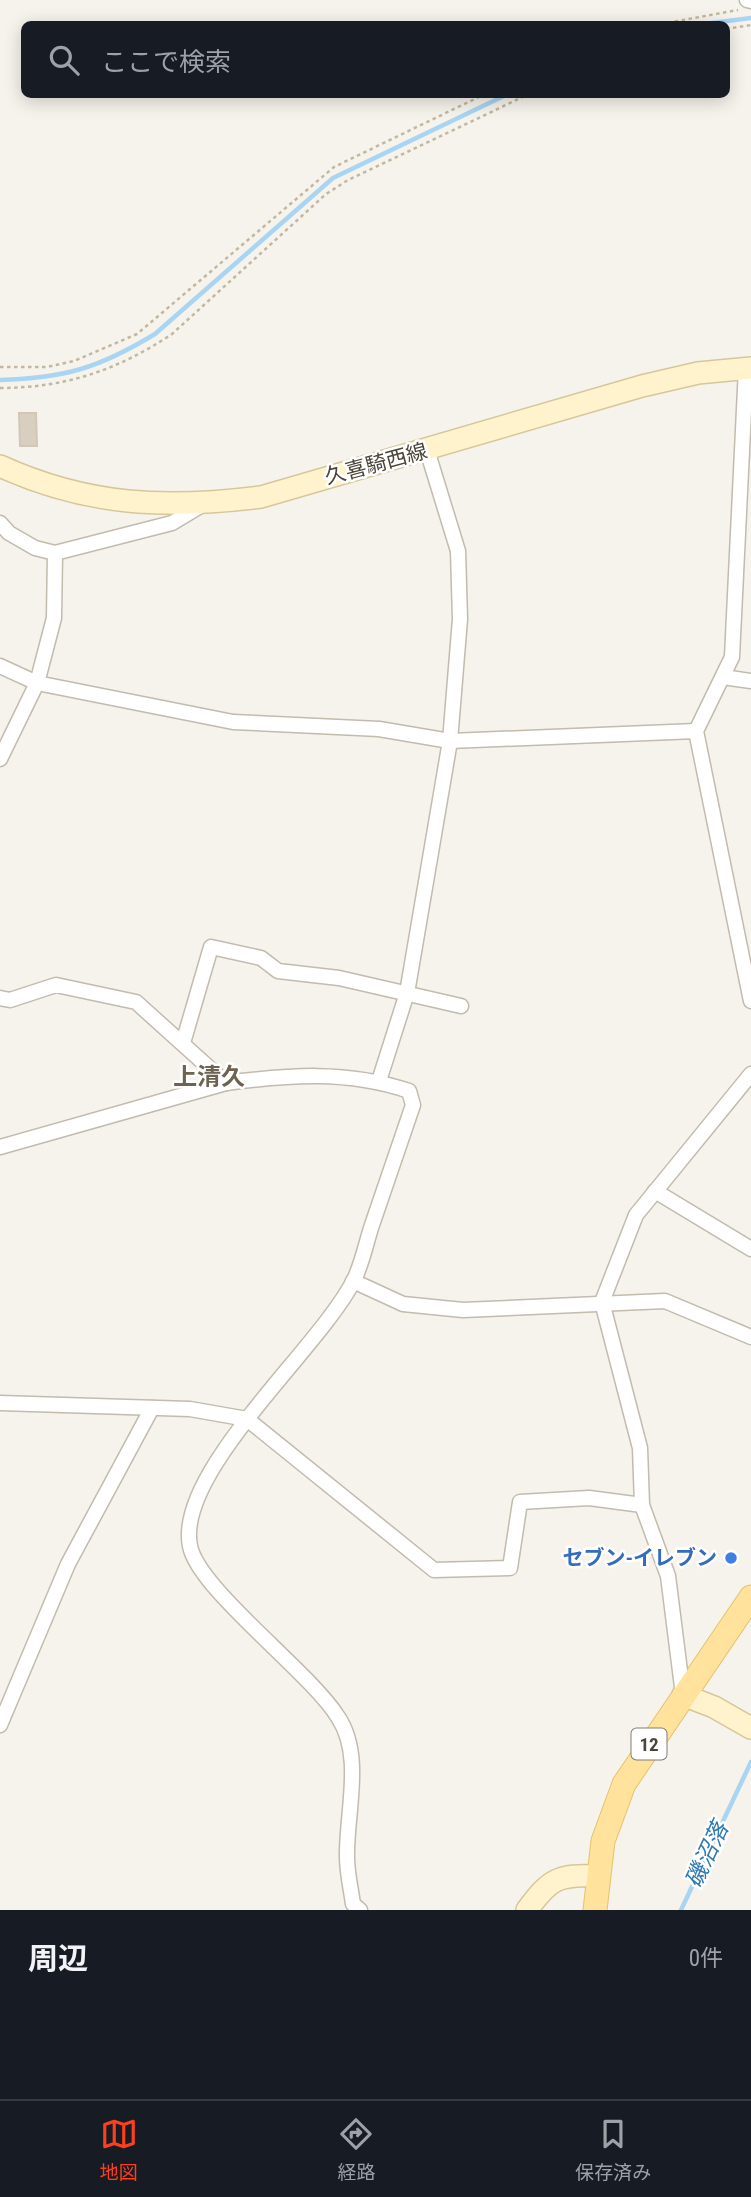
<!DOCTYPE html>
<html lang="ja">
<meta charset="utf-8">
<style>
body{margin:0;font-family:"Roboto Condensed","Noto Sans JP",sans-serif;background:#242831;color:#f1f3f6}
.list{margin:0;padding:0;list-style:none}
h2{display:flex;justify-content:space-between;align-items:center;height:91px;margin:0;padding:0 28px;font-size:30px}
h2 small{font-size:23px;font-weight:400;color:#9ea1a6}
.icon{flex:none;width:38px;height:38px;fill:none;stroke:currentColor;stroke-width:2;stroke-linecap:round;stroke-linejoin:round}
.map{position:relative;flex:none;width:751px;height:1910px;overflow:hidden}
.search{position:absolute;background:#171b24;box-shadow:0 4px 18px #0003;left:21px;right:21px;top:21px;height:77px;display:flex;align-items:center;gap:18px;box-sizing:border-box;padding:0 24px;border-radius:10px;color:#9ea1a6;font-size:26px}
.sheet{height:189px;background:#171b24}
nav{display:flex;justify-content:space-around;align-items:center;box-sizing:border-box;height:98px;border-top:2px solid #363941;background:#171b24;font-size:19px;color:#9ea1a6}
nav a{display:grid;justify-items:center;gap:4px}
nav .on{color:#fc3f1d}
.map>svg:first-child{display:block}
</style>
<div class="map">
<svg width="751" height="1910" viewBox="0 0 751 1910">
<rect width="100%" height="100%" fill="#f6f3ec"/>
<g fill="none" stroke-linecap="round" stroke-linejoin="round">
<!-- stream -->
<g stroke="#a9d4f2" stroke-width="4.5">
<polyline points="704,24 751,18"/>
<path d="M 0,380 C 65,378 99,368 155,334 L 333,178 L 508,94"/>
<polyline points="681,1910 751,1762"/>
</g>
</g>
<!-- building -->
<polygon fill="#d8cfc1" stroke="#d3c7b4" stroke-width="2" points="19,413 36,413 37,446 20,446"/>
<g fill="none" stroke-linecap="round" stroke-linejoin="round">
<!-- street casing -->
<g stroke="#c2bbae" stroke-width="17">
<g id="street">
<polyline points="747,0 751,1"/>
<polyline points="746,368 732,657 696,731 751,1001"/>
<polyline points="0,523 9,533 35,548 55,553 172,523 202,505"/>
<polyline points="0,666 37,683 233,722 379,729 450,741 696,731"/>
<polyline points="723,677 751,681"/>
<polyline points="0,759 37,683 54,618 55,553"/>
<path d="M 0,998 L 10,1000 L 56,985 L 136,1002 L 226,1083 C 289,1075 347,1070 409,1091 L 413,1105 C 399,1145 386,1185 372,1225 C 366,1243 362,1264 354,1280 C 320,1348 175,1472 190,1546 C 198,1589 309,1671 338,1717 C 364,1756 346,1813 347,1857 C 347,1873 351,1889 353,1904 L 360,1910"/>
<polyline points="183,1043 211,947 261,958 278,971 339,978 461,1006"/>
<polyline points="379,1081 407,993 450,741 460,619 458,551 427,450"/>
<polyline points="0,1147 226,1083"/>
<polyline points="655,1191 751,1249"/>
<polyline points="353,1281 403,1304 463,1310 665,1301 751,1337"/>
<polyline points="0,1403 190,1409 247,1419 434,1570 510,1568 520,1502 589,1498 642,1505"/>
<polyline points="683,1695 668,1576 642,1505 640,1448 602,1302 636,1215 751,1074"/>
<polyline points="0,1725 68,1564 152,1408"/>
</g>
</g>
<!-- secondary casing -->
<g stroke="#d6c79b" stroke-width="24">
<g id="secondary">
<path d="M 0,466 C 88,506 166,509 261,497 L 642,386 L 698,373 L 751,368"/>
<polyline points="683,1695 714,1707 751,1728"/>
<path d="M 527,1910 C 550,1879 558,1874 597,1876"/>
</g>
</g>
<!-- primary casing -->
<g stroke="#e6c16a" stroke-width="25">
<polyline id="primary" points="595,1910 603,1841 624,1784 751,1597"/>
</g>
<!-- path -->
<g stroke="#c4b79f" stroke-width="2.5" stroke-dasharray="3.5 3.5" stroke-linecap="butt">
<polyline points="661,24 738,10"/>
<polyline points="726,29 751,25"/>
<polyline points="0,367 47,367 74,361 137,334 334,167 485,94"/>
<path d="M 0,388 C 65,388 118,370 172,334 L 326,194 L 348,180 L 529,94"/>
</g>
<!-- street -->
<use href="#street" stroke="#fff" stroke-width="14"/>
<!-- secondary -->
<use href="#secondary" stroke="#fff3cd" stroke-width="21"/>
<!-- primary -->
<use href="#primary" stroke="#ffe39c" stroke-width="23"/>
</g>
<!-- markers -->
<circle fill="#3f7fe0" stroke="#fff" stroke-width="2.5" cx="731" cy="1558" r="7"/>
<g text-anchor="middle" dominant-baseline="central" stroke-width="5" stroke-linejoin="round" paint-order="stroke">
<!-- shield labels -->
<rect fill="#fff" stroke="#817c74" stroke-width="2" x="631.5" y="1728.5" width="35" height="31" rx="5"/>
<g font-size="19" font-weight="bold" fill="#4b4439">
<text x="649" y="1744">12</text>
</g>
<!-- street labels -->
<g font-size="21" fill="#4b4439" stroke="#fff">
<text transform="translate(376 464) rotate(-15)">久喜騎西線</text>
</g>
<!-- shop labels -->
<g font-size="21" font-weight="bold" fill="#366cbe" stroke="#fff" text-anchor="end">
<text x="717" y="1558">セブン-イレブン</text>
</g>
<!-- water labels -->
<g font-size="23" font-style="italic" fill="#2e7ab2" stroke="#fff">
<text transform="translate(707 1855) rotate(-65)">磯沼落</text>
</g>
<!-- quarter labels -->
<g font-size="24" font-weight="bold" fill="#6e6250" stroke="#fff">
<text x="209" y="1077">上清久</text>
</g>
</g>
</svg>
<div class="search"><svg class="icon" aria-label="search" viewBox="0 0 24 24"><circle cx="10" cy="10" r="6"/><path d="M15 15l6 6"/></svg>ここで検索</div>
</div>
<section class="sheet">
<h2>周辺<small>0件</small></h2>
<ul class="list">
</ul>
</section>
<nav>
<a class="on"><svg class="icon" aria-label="map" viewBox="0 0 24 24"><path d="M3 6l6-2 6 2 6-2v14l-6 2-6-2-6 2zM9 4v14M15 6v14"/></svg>地図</a>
<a><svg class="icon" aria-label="directions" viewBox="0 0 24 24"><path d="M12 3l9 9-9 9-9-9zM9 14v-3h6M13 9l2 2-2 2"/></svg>経路</a>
<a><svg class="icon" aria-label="saved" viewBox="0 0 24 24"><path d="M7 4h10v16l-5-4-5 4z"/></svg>保存済み</a>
</nav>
